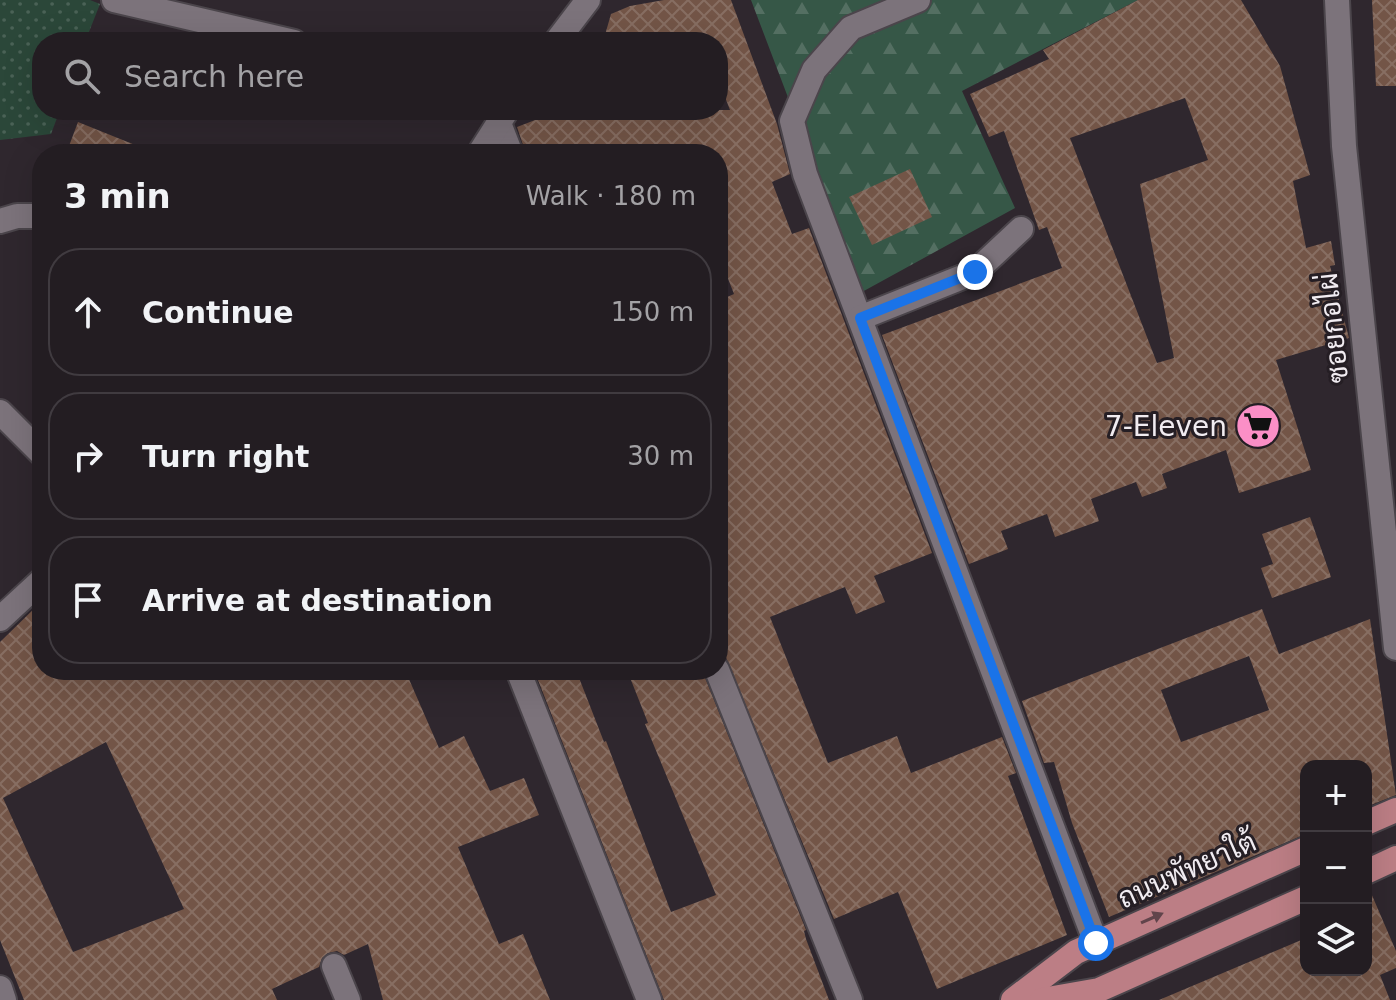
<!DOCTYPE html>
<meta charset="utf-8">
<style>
body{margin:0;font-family:"DejaVu Sans",Sarabun,sans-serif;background:#2f2a2f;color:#f1f3f6}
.controls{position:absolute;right:24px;bottom:24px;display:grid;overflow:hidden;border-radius:16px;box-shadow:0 8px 32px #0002}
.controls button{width:72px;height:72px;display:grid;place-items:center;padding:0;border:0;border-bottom:2px solid #403b40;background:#231d22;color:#f1f3f6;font:40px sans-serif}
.stop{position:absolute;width:24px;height:24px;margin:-18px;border:6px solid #1a73e8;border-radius:50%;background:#fff}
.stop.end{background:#1a73e8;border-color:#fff;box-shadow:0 2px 8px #0008}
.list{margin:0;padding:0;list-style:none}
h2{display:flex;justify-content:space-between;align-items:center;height:104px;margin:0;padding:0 32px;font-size:34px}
h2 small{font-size:26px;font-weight:400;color:#a3a2a5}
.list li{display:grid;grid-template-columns:52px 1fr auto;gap:24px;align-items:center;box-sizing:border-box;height:128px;margin:0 16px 16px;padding:0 16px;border:2px solid #403b40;border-radius:32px}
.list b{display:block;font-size:30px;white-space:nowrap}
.list em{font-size:26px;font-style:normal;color:#a3a2a5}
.icon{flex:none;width:44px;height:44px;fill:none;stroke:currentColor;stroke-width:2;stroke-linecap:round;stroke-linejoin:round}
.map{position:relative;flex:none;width:1396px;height:1000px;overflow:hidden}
.search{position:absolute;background:#231d22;box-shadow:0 8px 32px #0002;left:32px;top:32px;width:696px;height:88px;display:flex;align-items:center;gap:20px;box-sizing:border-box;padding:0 28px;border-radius:32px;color:#a3a2a5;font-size:30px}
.panel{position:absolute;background:#231d22;box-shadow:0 8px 32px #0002;left:32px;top:144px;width:696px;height:536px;border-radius:32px}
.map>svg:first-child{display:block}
</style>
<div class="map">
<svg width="1396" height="1000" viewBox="0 0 1396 1000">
<defs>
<pattern id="grass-dots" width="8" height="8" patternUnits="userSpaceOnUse" patternTransform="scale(2)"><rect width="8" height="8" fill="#2b4739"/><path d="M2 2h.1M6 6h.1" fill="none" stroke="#4a6256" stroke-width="1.8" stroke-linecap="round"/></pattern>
<pattern id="forest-firs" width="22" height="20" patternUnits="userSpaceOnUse" patternTransform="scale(2)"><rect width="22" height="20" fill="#365747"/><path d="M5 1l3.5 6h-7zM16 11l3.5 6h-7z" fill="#546f62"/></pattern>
<pattern id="building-cross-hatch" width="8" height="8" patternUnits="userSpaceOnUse" patternTransform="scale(2)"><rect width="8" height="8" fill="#735547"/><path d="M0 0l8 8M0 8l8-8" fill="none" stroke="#876e62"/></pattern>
</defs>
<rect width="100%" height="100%" fill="#2f272e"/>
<!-- grass -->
<polygon fill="url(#grass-dots)" points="0,0 90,0 100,4 85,42 42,42 42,110 60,110 51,134 0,140"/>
<!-- forest -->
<polygon fill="url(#forest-firs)" points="751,0 1138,0 962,91 1015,208 862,292"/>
<!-- building -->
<g fill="url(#building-cross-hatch)" fill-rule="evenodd">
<polygon points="664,0 731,0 777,124 790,174 772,182 792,234 809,228 932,553 874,576 885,602 856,614 845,587 770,617 828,763 897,736 911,773 1002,737 1016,773 1008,776 1067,935 937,989 898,892 834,919 718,638 718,301 734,294 718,253 718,154 526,154 517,127 561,110 730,110 718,79 718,42 603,42 611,14 630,6"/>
<path d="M 1138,0 L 1241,0 L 1280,66 L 1310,175 L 1293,181 L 1306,248 L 1331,241 L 1335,265 L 1330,266 L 1349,338 L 1276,360 L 1311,470 L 1239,493 L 1226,450 L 1162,474 L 1167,488 L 1142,497 L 1136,482 L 1091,499 L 1099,521 L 1055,537 L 1047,514 L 1001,531 L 1008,549 L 969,564 L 882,335 L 1062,268 L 1047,227 L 1039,230 L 1004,131 L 989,137 L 970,94 L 1049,59 L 1043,50 ZM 1185,98 L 1208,160 L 1140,184 L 1174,358 L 1157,363 L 1070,138 Z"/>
<polygon points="1372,0 1396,0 1396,86 1376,86"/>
<polygon points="78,122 155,153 155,154 66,154"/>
<polygon points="910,169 932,217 872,245 849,197"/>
<polygon points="1310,517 1331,577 1272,598 1261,568 1273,564 1262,534"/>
<path d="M 42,601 L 42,670 L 405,670 L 439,748 L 464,736 L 490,791 L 524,778 L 539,815 L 458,847 L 499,944 L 523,934 L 550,1000 L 383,1000 L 368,944 L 344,955 L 337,951 L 328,953 L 322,958 L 319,967 L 272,989 L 277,1000 L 24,1000 L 0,940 L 0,642 ZM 106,742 L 184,909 L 73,952 L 3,798 Z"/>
<path d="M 1262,609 L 1279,654 L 1370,619 L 1396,795 L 1366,807 L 1366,766 L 1306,766 L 1306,834 L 1109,917 L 1072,823 L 1054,762 L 1044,763 L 1022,701 ZM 1249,656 L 1269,710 L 1181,742 L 1161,690 Z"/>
<polygon points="534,670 576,670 604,742 606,741 671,912 716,895 645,724 648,723 627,670 702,670 806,930 804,931 806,939 829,1000 664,1000"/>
<polygon points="1368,886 1396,951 1396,968 1380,975 1390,1000 1159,1000 1306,938 1306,970 1366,970 1366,887"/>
</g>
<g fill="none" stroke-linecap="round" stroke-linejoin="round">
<!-- minor casing -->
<g stroke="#4b454b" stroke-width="28">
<g id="minor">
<polyline points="114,0 294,42"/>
<polyline points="918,0 851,28 814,70 792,121 805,174 1096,943"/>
<polyline points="1337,0 1344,146 1396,648"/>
<polyline points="556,42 588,0"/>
<polyline points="499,123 511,154"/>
<polyline points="479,154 507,110"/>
<polyline points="0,221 17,216 42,216"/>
<polyline points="860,318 975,272 1021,229"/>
<polyline points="0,412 42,454"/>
<polyline points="0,619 42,580"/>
<polyline points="518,670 649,1000"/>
<polyline points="717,670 850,1000"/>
<polyline points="334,966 348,1000"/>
<polyline points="0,988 4,1000"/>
</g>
</g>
<!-- major casing -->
<g stroke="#4b454b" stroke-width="28">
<g id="major">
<polyline points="1366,823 1396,810"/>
<polyline points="1366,872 1396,858"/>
<polyline points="1013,1000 1076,952 1306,849"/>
<polyline points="1042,1000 1099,990 1306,898"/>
</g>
</g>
<!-- minor -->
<use href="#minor" stroke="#7c737b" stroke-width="24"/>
<!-- major -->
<use href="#major" stroke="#bc7e85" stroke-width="24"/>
</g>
<!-- one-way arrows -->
<defs><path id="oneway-solid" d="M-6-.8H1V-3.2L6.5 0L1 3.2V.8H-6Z" transform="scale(2)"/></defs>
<use fill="#61444b" href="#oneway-solid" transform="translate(1152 918) rotate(-24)"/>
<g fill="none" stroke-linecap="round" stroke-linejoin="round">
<!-- route -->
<polyline stroke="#1a73e8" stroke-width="10" points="975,272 860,318 1096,943"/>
</g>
<!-- icons -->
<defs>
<g id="supermarket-disc" transform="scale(2.3)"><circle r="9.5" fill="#fb8fc6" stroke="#251e24"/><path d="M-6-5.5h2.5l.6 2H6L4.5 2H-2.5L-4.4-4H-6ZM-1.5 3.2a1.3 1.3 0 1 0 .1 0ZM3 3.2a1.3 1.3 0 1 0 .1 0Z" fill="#111"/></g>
</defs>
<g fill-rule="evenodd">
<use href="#supermarket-disc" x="1258" y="426"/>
</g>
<g text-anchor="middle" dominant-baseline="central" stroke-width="6" stroke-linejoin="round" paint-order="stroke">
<!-- street labels -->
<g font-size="28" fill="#f1ecf1" stroke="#251e24">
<text transform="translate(1333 328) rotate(-96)">ซอยกอไผ่</text>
<text transform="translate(1187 870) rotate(-24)">ถนนพัทยาใต้</text>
</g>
<!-- poi labels -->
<g font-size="28" fill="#f1ecf1" stroke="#251e24" text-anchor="end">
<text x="1227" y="426">7-Eleven</text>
</g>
</g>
</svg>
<div class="controls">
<button>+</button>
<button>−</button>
<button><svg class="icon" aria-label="layers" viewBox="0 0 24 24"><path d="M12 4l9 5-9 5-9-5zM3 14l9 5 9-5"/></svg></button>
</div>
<div class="stop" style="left:1096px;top:943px"></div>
<div class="stop end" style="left:975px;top:272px"></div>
<div class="search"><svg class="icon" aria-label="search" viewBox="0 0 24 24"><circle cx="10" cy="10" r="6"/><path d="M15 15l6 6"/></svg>Search here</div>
<section class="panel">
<h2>3 min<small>Walk · 180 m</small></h2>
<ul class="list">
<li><svg class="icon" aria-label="ahead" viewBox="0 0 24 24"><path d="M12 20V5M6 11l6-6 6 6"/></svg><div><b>Continue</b></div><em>150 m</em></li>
<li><svg class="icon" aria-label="right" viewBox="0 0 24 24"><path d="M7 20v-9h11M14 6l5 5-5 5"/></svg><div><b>Turn right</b></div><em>30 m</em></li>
<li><svg class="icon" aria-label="arrive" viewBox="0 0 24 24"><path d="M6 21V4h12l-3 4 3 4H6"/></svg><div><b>Arrive at destination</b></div></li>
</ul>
</section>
</div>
